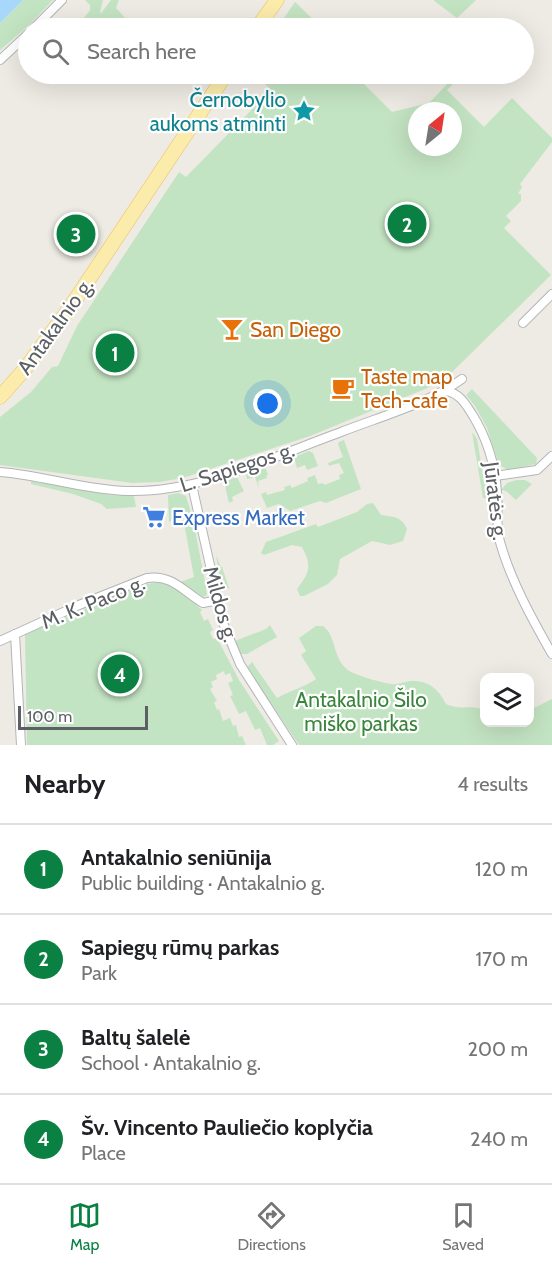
<!DOCTYPE html>
<meta charset="utf-8">
<style>
body{margin:0;font-family:Cabin,sans-serif;background:#f6f6f6;color:#202124}
.controls{position:absolute;right:18px;bottom:18px;display:grid;overflow:hidden;border-radius:12px;box-shadow:0 6px 24px #0002}
.controls button{width:54px;height:54px;display:grid;place-items:center;padding:0;border:0;border-bottom:2px solid #e0e0e0;background:#fff;color:#202124;font:30px sans-serif}
.compass{position:absolute;left:408px;top:102px;width:54px;height:54px;border-radius:50%;background:#fff;box-shadow:0 6px 24px #0002;rotate:30deg}
.scale{position:absolute;left:18px;bottom:15px;width:130px;box-sizing:border-box;padding-left:6px;border:3px solid #5c6064;border-top:0;font-size:16px;line-height:21px;white-space:nowrap;color:#5c6064;-webkit-text-stroke:4px #fff;paint-order:stroke}
.you{position:absolute;left:268px;top:404px;width:21px;height:21px;margin:-15px;border:4px solid #fff;border-radius:50%;background:#1a73e8;box-shadow:0 0 0 9px #1a73e833}
.badge{display:grid;place-items:center;width:39px;height:39px;border-radius:50%;background:#0b8043;color:#fff;font-size:20px;font-weight:700}
.pin{position:absolute;translate:-50% -50%;border:3px solid #fff;box-shadow:0 2px 6px #0006}
.list{margin:0;padding:0;list-style:none}
h2{display:flex;justify-content:space-between;align-items:center;height:78px;margin:0;padding:0 24px;font-size:26px}
h2 small{font-size:20px;font-weight:400;color:#757577}
.list li{display:grid;grid-template-columns:39px 1fr auto;gap:18px;align-items:center;box-sizing:border-box;height:90px;padding:0 24px;border-top:2px solid #e0e0e0}
.list b{display:block;font-size:22px;white-space:nowrap}
.list p{margin:0;font-size:20px;white-space:nowrap;color:#757577}
.list em{font-size:20px;font-style:normal;color:#757577}
.icon{flex:none;width:33px;height:33px;fill:none;stroke:currentColor;stroke-width:2;stroke-linecap:round;stroke-linejoin:round}
.map{position:relative;flex:none;width:552px;height:745px;overflow:hidden}
.search{position:absolute;background:#fff;box-shadow:0 6px 24px #0002;left:18px;right:18px;top:18px;height:66px;display:flex;align-items:center;gap:15px;box-sizing:border-box;padding:0 21px;border-radius:33px;color:#757577;font-size:22px}
.sheet{height:438px;background:#fff}
nav{display:flex;justify-content:space-around;align-items:center;box-sizing:border-box;height:84px;border-top:2px solid #e0e0e0;background:#fff;font-size:16px;color:#757577}
nav a{display:grid;justify-items:center;gap:3px}
nav .on{color:#0b8043}
.map>svg:first-child{display:block}
</style>
<div class="map">
<svg width="552" height="745" viewBox="0 0 552 745">
<rect width="100%" height="100%" fill="#eeebe4"/>
<!-- green -->
<g fill="#c3e4c2" fill-rule="evenodd">
<polygon points="23,0 53,0 28,26 0,50 0,23"/>
<path d="M 85,0 L 103,0 L 100,12 L 103,14 L 102,12 L 111,0 L 119,0 L 116,8 L 127,20 L 116,28 L 107,18 L 107,27 C 98,30 90,24 84,18 L 90,10 L 90,5 Z"/>
<polygon points="433,0 476,0 457,18"/>
<polygon points="295,2 322,28 277,28"/>
<path d="M 255,74 L 364,74 L 359,79 L 392,112 L 429,103 L 457,74 L 463,74 L 447,90 L 484,127 L 512,98 L 552,138 L 552,142 L 520,184 L 522,187 L 518,194 L 521,194 L 521,201 L 506,216 L 511,221 L 504,228 L 551,275 L 449,375 C 440,375 434,378 430,387 L 310,436 L 183,478 L 159,482 L 132,483 L 0,465 L 0,417 L 31,392 L 52,367 L 58,366 L 77,326 L 179,172 L 186,177 L 271,90 ZM 417,111 L 453,111 L 453,147 L 417,147 Z"/>
<polygon points="472,389 537,458 536,464 508,470 499,465 487,428 475,406 466,395"/>
<polygon points="472,432 477,439 487,498 483,498"/>
<polygon points="344,440 361,489 326,503 320,501 290,511 279,504 267,508 261,494 266,492 267,495 285,490 284,487 290,485 292,488 308,481 307,478 315,475 318,484 323,483 324,485 340,479 339,475 344,473 339,463 329,466 328,463 343,457 338,444 339,442"/>
<polygon points="309,451 313,453 318,466 307,470 305,465 297,468 294,457"/>
<polygon points="263,468 266,469 268,475 266,475 267,478 258,481 259,488 255,477 247,479 246,474"/>
<polygon points="237,477 244,491 232,497 233,501 229,503 224,481"/>
<polygon points="31,480 110,495 134,496 136,507 107,509 101,504 73,494 31,484"/>
<polygon points="516,480 525,480 532,484 516,500 506,491 501,490 507,483"/>
<polygon points="178,493 186,496 191,513 169,522 168,495"/>
<path d="M 373,503 L 381,515 C 394,517 401,516 407,529 L 403,541 L 390,545 L 372,541 L 340,559 L 337,575 L 328,584 L 304,596 L 300,596 L 297,589 C 310,572 312,566 302,547 L 292,545 L 264,555 L 261,553 L 266,542 L 316,524 L 318,527 L 357,512 L 367,504 Z"/>
<polygon points="193,520 206,586 207,595 203,597 180,582 194,577 184,523"/>
<polygon points="216,555 221,567 222,567 229,588 222,590"/>
<path d="M 159,582 C 178,585 189,597 202,610 L 200,612 L 204,621 L 208,619 L 213,630 L 210,632 L 213,639 L 217,638 L 239,680 L 279,741 L 273,745 L 267,745 L 260,728 L 255,730 L 246,711 L 239,714 L 230,696 L 233,695 L 228,683 L 233,681 L 230,673 L 225,675 L 224,671 L 216,675 L 217,679 L 211,682 L 213,687 L 210,689 L 217,701 L 214,702 L 217,710 L 219,709 L 223,721 L 230,718 L 233,726 L 236,725 L 239,737 L 242,736 L 246,745 L 27,745 L 25,634 L 141,585 Z"/>
<polygon points="270,625 277,637 247,654 241,654 235,641 266,629"/>
<path d="M 316,626 L 323,626 C 338,637 331,660 351,672 C 359,676 383,683 391,684 C 397,685 404,682 410,681 C 428,680 438,688 446,704 C 462,711 468,704 484,710 L 484,722 L 530,722 L 530,710 L 552,699 L 552,745 L 299,745 L 247,667 L 252,662 L 277,698 C 291,690 303,688 316,679 L 301,655 L 306,651 L 299,638 Z"/>
</g>
<!-- water -->
<polygon fill="#a7d8fb" points="0,0 23,0 0,23"/>
<g fill="none" stroke-linecap="round" stroke-linejoin="round">
<!-- minor casing -->
<g stroke="#b2b5b9" stroke-width="10">
<g id="minor">
<polyline points="34,28 62,0"/>
<polyline points="0,60 28,34"/>
<polyline points="523,323 552,294"/>
<path d="M 446,391 C 459,393 465,403 472,414 C 487,438 495,464 497,492 C 499,509 495,525 500,542 C 511,581 532,619 552,654"/>
<path d="M 0,472 C 42,475 84,490 127,491 C 201,493 272,457 341,432 C 382,416 427,404 462,379"/>
<polyline points="495,476 537,470 552,456"/>
<polyline points="192,485 223,623 240,664 292,745"/>
<polyline points="15,634 21,745"/>
<path d="M 0,641 L 79,605 L 147,578 C 172,574 184,592 203,603 L 218,600"/>
</g>
</g>
<!-- primary casing -->
<g stroke="#eac061" stroke-width="15">
<g id="primary">
<polyline points="257,28 277,0"/>
<polyline points="0,397 25,369 69,309 226,74"/>
</g>
</g>
<!-- minor -->
<use href="#minor" stroke="#fff" stroke-width="8"/>
<!-- primary -->
<use href="#primary" stroke="#fbecac" stroke-width="14"/>
</g>
<!-- icons -->
<defs>
<g id="sight-bare" transform="scale(1.8)"><path d="M0-6L1.8-2.2L6-1.7L2.9 1.2L3.7 5.4L0 3.3L-3.7 5.4L-2.9 1.2L-6-1.7L-1.8-2.2Z" fill="#0f9aa8" stroke="#fff" stroke-width="2.5" paint-order="stroke"/></g>
<g id="bar-bare" transform="scale(1.8)"><path d="M-6-5H6L.8 .8V4.5H3.5V6h-7V4.5H-.8V.8Z" fill="#e8710a" stroke="#fff" stroke-width="2.5" paint-order="stroke"/></g>
<g id="cafe-bare" transform="scale(1.8)"><path d="M-5.5-4.5H6V0H3Q3 3.5 0 3.5H-2.5Q-5.5 3.5-5.5 0ZM3-3.2v2h1.7v-2ZM-6 4.5H4V6H-6Z" fill="#e8710a" stroke="#fff" stroke-width="2.5" paint-order="stroke"/></g>
<g id="supermarket-bare" transform="scale(1.8)"><path d="M-6-5.5h2.5l.6 2H6L4.5 2H-2.5L-4.4-4H-6ZM-1.5 3.2a1.3 1.3 0 1 0 .1 0ZM3 3.2a1.3 1.3 0 1 0 .1 0Z" fill="#3f7fe0" stroke="#fff" stroke-width="2.5" paint-order="stroke"/></g>
</defs>
<g fill-rule="evenodd">
<use href="#sight-bare" x="304" y="111"/>
<use href="#bar-bare" x="232" y="329"/>
<use href="#cafe-bare" x="343" y="388"/>
<use href="#supermarket-bare" x="154" y="517"/>
</g>
<g text-anchor="middle" dominant-baseline="central" stroke-width="4.5" stroke-linejoin="round" paint-order="stroke">
<!-- culture labels -->
<g font-size="21" fill="#0d838f" stroke="#fff" text-anchor="end">
<text x="286" y="99">Černobylio<tspan x="286" dy="24">aukoms atminti</tspan></text>
</g>
<!-- street labels -->
<g font-size="21" fill="#5c6064" stroke="#fff">
<text transform="translate(55 326) rotate(-54)">Antakalnio g.</text>
<text transform="translate(237 467) rotate(-18)">L. Sapiegos g.</text>
<text transform="translate(496 501) rotate(83)">Jūratės g.</text>
<text transform="translate(93 602) rotate(-22)">M. K. Paco g.</text>
<text transform="translate(221 604) rotate(74)">Mildos g.</text>
</g>
<!-- food labels -->
<g font-size="21" fill="#c56008" stroke="#fff" text-anchor="start">
<text x="250" y="329">San Diego</text>
<text x="361" y="376">Taste map<tspan x="361" dy="24">Tech-cafe</tspan></text>
</g>
<!-- shop labels -->
<g font-size="21" fill="#366cbe" stroke="#fff" text-anchor="start">
<text x="172" y="517">Express Market</text>
</g>
<!-- park labels -->
<g font-size="21" fill="#3a853c" stroke="#fff">
<text x="361" y="699">Antakalnio Šilo<tspan x="361" dy="24">miško parkas</tspan></text>
</g>
</g>
</svg>
<div class="controls">
<button><svg class="icon" aria-label="layers" viewBox="0 0 24 24"><path d="M12 4l9 5-9 5-9-5zM3 14l9 5 9-5"/></svg></button>
</div>
<svg class="compass" viewBox="-18 -18 36 36"><path d="M0-13l5 13h-10z" fill="#e53935"/><path d="M0 13l5-13h-10z" fill="#757577"/></svg>
<div class="scale">100 m</div>
<div class="you"></div>
<div class="pin badge" style="left:115px;top:353px">1</div>
<div class="pin badge" style="left:407px;top:224px">2</div>
<div class="pin badge" style="left:76px;top:234px">3</div>
<div class="pin badge" style="left:120px;top:674px">4</div>
<div class="search"><svg class="icon" aria-label="search" viewBox="0 0 24 24"><circle cx="10" cy="10" r="6"/><path d="M15 15l6 6"/></svg>Search here</div>
</div>
<section class="sheet">
<h2>Nearby<small>4 results</small></h2>
<ul class="list">
<li><span class="badge">1</span><div><b>Antakalnio seniūnija</b><p>Public building · Antakalnio g.</p></div><em>120 m</em></li>
<li><span class="badge">2</span><div><b>Sapiegų rūmų parkas</b><p>Park</p></div><em>170 m</em></li>
<li><span class="badge">3</span><div><b>Baltų šalelė</b><p>School · Antakalnio g.</p></div><em>200 m</em></li>
<li><span class="badge">4</span><div><b>Šv. Vincento Pauliečio koplyčia</b><p>Place</p></div><em>240 m</em></li>
</ul>
</section>
<nav>
<a class="on"><svg class="icon" aria-label="map" viewBox="0 0 24 24"><path d="M3 6l6-2 6 2 6-2v14l-6 2-6-2-6 2zM9 4v14M15 6v14"/></svg>Map</a>
<a><svg class="icon" aria-label="directions" viewBox="0 0 24 24"><path d="M12 3l9 9-9 9-9-9zM9 14v-3h6M13 9l2 2-2 2"/></svg>Directions</a>
<a><svg class="icon" aria-label="saved" viewBox="0 0 24 24"><path d="M7 4h10v16l-5-4-5 4z"/></svg>Saved</a>
</nav>
